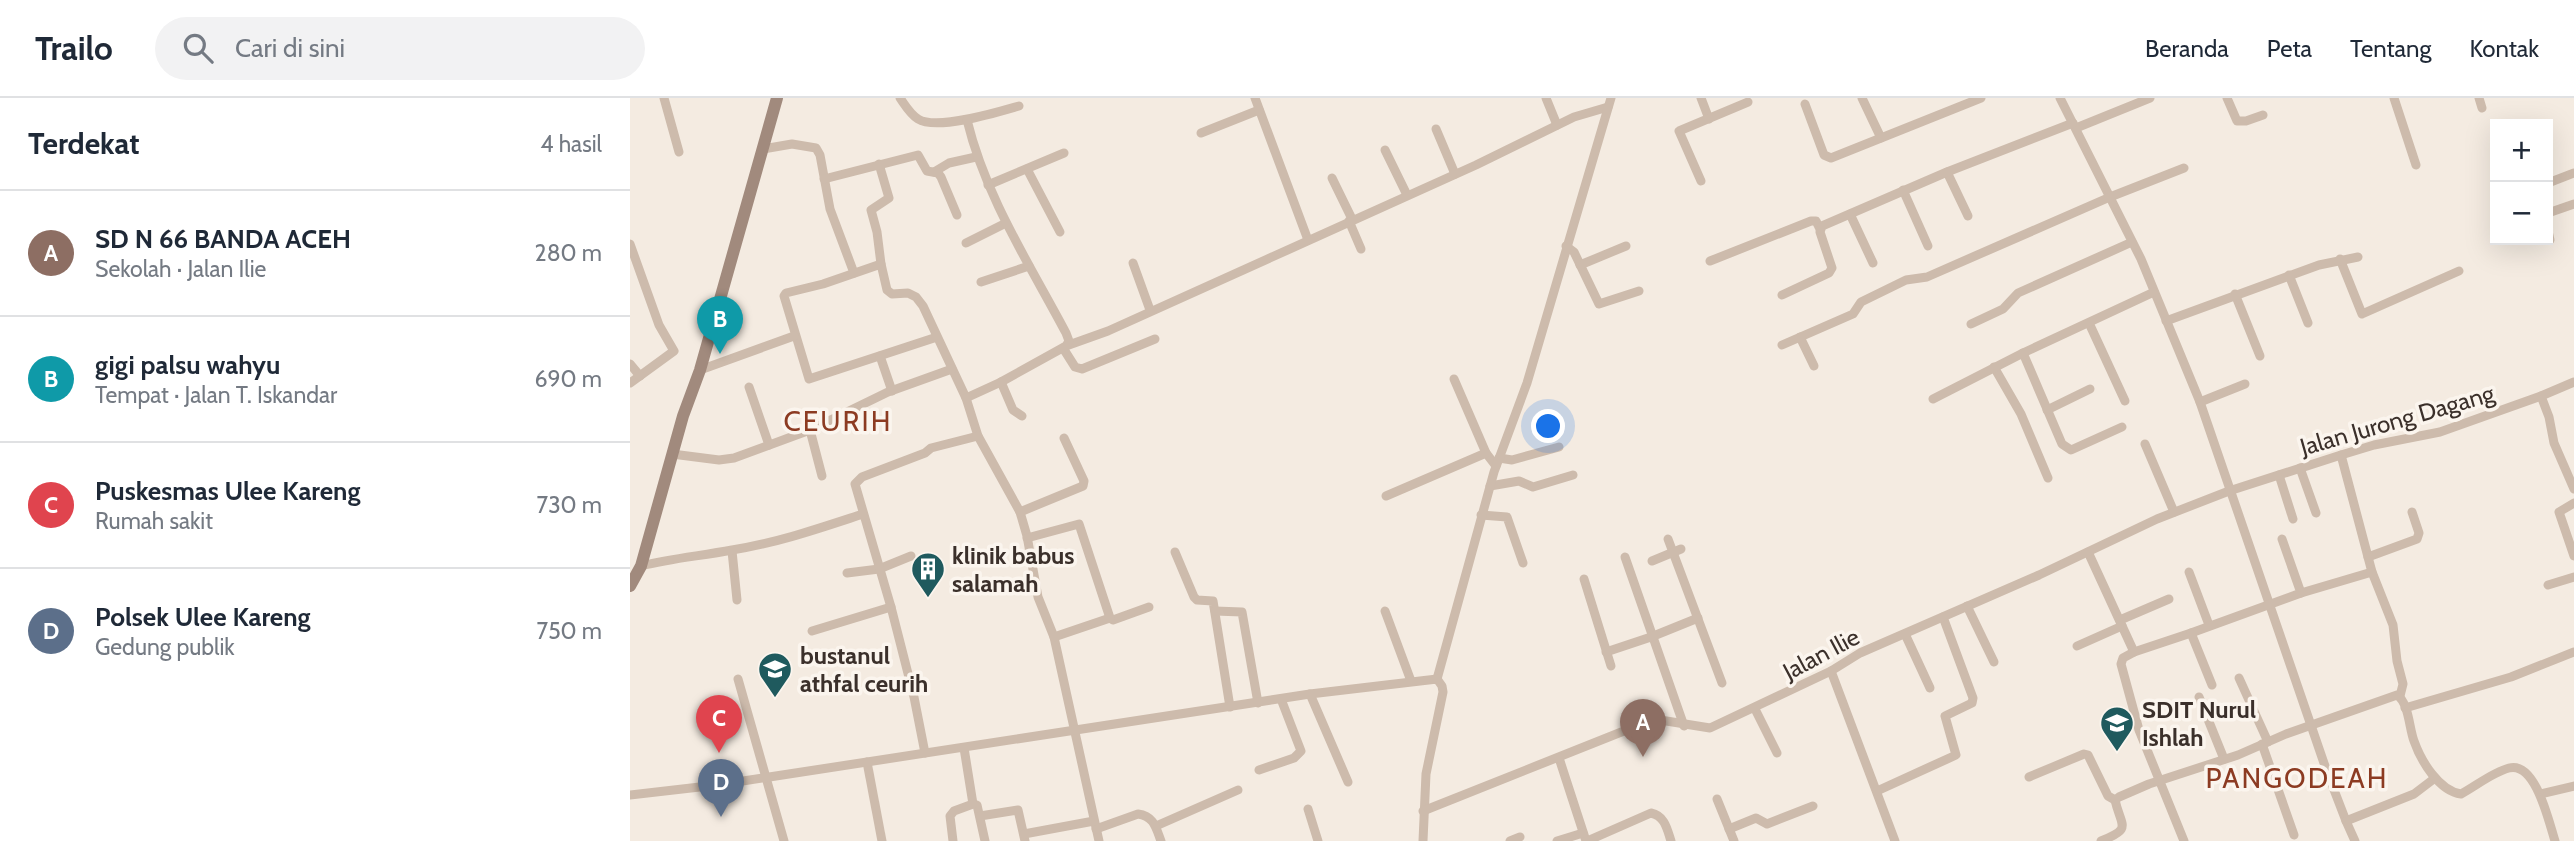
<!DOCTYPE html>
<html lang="id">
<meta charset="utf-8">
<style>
body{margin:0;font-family:Cabin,sans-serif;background:#f2f2f3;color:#1f2937}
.controls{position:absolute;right:21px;top:21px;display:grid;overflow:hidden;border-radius:0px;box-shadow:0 7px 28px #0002}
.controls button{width:63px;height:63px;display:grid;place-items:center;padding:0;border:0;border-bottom:2px solid #e0e1e3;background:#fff;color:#1f2937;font:35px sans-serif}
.you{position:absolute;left:919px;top:329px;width:24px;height:24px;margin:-18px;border:5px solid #fff;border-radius:50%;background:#1a73e8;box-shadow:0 0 0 10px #1a73e833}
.badge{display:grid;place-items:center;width:46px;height:46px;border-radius:50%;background:#0b8043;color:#fff;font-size:23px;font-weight:700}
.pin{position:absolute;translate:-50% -58px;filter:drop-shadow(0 2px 4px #0008)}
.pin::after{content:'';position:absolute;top:37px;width:24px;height:21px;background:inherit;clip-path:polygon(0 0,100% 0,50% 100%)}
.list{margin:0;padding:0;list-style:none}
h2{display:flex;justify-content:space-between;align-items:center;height:91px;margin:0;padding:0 28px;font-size:30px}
h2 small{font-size:23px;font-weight:400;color:#747a83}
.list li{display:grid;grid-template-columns:46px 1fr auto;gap:21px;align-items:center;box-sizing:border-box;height:126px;padding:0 28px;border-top:2px solid #e0e1e3}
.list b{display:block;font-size:26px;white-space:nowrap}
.list p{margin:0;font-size:23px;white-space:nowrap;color:#747a83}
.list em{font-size:23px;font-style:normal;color:#747a83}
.icon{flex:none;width:38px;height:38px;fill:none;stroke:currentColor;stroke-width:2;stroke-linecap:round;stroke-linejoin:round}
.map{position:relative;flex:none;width:1944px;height:743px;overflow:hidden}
header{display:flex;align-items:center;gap:42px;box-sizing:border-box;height:98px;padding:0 35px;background:#fff;border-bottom:2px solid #e0e1e3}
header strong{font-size:33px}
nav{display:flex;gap:38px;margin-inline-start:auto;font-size:24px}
.search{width:490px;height:63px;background:#f2f2f3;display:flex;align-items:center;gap:18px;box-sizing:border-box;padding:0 24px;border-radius:38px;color:#747a83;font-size:26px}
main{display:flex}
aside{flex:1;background:#fff}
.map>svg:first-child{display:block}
</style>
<header>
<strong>Trailo</strong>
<div class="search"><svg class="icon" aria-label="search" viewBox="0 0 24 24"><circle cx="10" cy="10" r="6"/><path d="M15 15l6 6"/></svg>Cari di sini</div>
<nav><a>Beranda</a><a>Peta</a><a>Tentang</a><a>Kontak</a></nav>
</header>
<main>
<aside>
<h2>Terdekat<small>4 hasil</small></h2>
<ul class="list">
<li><span class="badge" style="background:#8d6e63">A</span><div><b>SD N 66 BANDA ACEH</b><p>Sekolah · Jalan Ilie</p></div><em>280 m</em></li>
<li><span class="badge" style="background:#0f9aa8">B</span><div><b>gigi palsu wahyu</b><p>Tempat · Jalan T. Iskandar</p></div><em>690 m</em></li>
<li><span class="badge" style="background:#e0444e">C</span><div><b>Puskesmas Ulee Kareng</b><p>Rumah sakit</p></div><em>730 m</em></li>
<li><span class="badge" style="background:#5c6f8a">D</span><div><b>Polsek Ulee Kareng</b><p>Gedung publik</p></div><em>750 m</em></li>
</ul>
</aside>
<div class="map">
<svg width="1944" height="743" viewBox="0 0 1944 743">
<rect width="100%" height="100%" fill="#f4ebe1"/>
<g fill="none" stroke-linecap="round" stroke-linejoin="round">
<!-- street -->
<g stroke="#cdbbac" stroke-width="9">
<polyline points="34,0 49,54"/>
<path d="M 270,0 C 275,7 280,16 288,21 C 307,33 368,14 389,8"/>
<polyline points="625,0 678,142"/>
<polyline points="916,0 927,27"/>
<polyline points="1071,0 1079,21"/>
<polyline points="1232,0 1251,40"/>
<polyline points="1430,0 1511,161 1570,304 1696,671 1716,723 1784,696 1805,680"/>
<polyline points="1597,0 1607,23 1616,23 1633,17"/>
<polyline points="1764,0 1786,67"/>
<polyline points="1849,0 1852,10"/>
<polyline points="1175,6 1194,57 1201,60 1351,0"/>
<polyline points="1446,30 1520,0"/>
<polyline points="806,31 825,76"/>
<polyline points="571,35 629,12"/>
<polyline points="133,51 162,46 186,50 190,57 200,111 224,175"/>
<polyline points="755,52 777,97"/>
<polyline points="249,66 259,100 241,112 247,134 251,166"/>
<polyline points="397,71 430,134"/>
<polyline points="304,74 319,65 346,59"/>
<polyline points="1317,74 1338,118"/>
<polyline points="702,80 722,121"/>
<polyline points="194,81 288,57 297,73 308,75 311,79 327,117"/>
<polyline points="1071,83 1049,33 1118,4"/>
<polyline points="1918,85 1944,75"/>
<polyline points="358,87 434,55"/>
<polyline points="1273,92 1298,148"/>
<polyline points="1918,115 1944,106"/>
<polyline points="1220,116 1243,165"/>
<polyline points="719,123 731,151"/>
<polyline points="1918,133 1920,142"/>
<polyline points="336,145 376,125"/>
<polyline points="0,146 29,227 44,253 0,285"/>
<polyline points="936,148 944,154 969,206 1009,193"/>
<polyline points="1710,161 1732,216 1829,173"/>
<polyline points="1080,163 1181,123 1186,123 1190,131"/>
<polyline points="503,165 520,212"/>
<polyline points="950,167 996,148"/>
<polyline points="1659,177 1678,225"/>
<polyline points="351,184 399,168"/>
<polyline points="1605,196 1630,258"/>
<polyline points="1152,197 1199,175 1202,170 1190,134 1192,128 1317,74 1443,25"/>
<polyline points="1536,223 1689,167 1728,159"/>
<polyline points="1459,225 1495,303"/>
<polyline points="1341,226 1373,211 1388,195 1502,144"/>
<polyline points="307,239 179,281 154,198 156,195 193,186 251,166 257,192 262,196 278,195 286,199 293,208 336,300 348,338 390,414 397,438 408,499 424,539 469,743"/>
<polyline points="1170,239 1184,268"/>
<polyline points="1152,247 1223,216 1231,204 1276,182 1297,179 1480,99 1554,70"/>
<polyline points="436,248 478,233 846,67 944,19 978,9"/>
<polyline points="433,250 445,269 452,271 525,241"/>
<polyline points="1393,255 1432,346 1441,352 1492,329"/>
<polyline points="250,258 262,293"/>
<polyline points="0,266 10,278"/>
<polyline points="1364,269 1391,316 1418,380"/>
<polyline points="70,272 164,238"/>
<polyline points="824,281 856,355 866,368"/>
<polyline points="371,284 383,312 392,318"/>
<polyline points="119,289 139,347"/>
<polyline points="1911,298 1919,319 1924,345 1944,391"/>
<path d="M 336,300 L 371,284 L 436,248 L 439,243 L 436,235 C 399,165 356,100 337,22"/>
<polyline points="1303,301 1393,255 1524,194"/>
<polyline points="1570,304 1615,286"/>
<polyline points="1417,312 1460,291"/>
<polyline points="180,332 192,378"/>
<polyline points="1515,346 1544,414"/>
<polyline points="42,356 89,362 104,360 180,332 258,294 322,271"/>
<polyline points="1711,357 1742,474 1763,527 1767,563 1773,586 1770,598"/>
<polyline points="869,360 882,362 929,349"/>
<polyline points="1670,370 1686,415"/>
<polyline points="1649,377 1663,421"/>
<polyline points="860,388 889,383 903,389 943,377"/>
<polyline points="756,398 856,355"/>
<polyline points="1944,405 1929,414 1944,458"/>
<polyline points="390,414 453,388 454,383 434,340"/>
<polyline points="851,417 877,419 893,465"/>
<polyline points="397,440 449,426 480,520 483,522 519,509"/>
<polyline points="1038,441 1092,585"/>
<polyline points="102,453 107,502"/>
<polyline points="545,454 564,499 567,502 583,503 600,609"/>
<polyline points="1458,454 1504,554 1561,535"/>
<polyline points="995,459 1054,628"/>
<polyline points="1738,459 1787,441 1789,435 1782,414"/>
<polyline points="1022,463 1051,451"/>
<path d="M 11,468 C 42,460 71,458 102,452 C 147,445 190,430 233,416"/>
<polyline points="1559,474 1579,527"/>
<polyline points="217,475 249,471 281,458"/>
<polyline points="954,481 981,568"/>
<polyline points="1918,487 1944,479"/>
<polyline points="1671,495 1742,474"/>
<polyline points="1337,508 1364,564"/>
<polyline points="585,513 612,514 628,605"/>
<polyline points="755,513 781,583"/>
<polyline points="1490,522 1539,501"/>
<polyline points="182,533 261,509"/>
<polyline points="1275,536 1300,590"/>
<polyline points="424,539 480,520"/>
<polyline points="1447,548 1492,528"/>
<polyline points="976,554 1021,539 1068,520"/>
<polyline points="1504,554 1493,560 1491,566 1509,632 1554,743"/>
<polyline points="1201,573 1265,743"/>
<polyline points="1609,580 1638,644"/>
<polyline points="108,581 154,743"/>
<polyline points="807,581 864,374 897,285 981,0"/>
<polyline points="1582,587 1561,535 1671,495 1652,441"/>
<polyline points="680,596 718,684"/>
<polyline points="1569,599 1594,661"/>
<polyline points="1775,610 1881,579 1944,554"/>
<polyline points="1125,611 1147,655"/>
<polyline points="1632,646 1664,737"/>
<polyline points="334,650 343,706 347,707 355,743"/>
<polyline points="295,655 284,599 261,509 225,386 232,379 295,355 301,350 348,338"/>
<polyline points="929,660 956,743"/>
<polyline points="237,664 252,743"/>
<polyline points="629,672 664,660 671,653 651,601"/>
<polyline points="1399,679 1454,656 1458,657 1478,698 1485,702"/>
<polyline points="1247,693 1326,657 1315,618 1342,605 1343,600 1313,519"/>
<polyline points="1911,696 1944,688"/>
<polyline points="0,697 87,687 680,596 807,581 812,588 813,594 796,676 793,743"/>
<polyline points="1087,701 1104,743"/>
<polyline points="678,711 688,743"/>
<polyline points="793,713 1024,621 1080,630 1201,573 1230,555 1409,477 1527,421 1599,393 1711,357 1744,347 1810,334 1911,298 1944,284"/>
<polyline points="350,718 388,712 395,743"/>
<polyline points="1716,723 1725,743"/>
<polyline points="526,728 608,692"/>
<path d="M 466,731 L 508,716 C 524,718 526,730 531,743"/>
<polyline points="1099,731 1126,720 1137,726 1183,708"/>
<polyline points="394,736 464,723"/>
<polyline points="323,743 320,718 324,713 343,706"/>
<polyline points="880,743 890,739"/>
<polyline points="927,743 953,735"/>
<path d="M 957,743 L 1021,715 C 1035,718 1037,731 1041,743"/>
<path d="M 1471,743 C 1503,730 1491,729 1485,702 L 1489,699 L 1519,686 L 1608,657 L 1656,636 L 1767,597 C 1779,605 1779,630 1784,643 C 1791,663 1809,693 1831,696 C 1846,688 1863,674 1879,670 C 1906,663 1919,725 1925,743"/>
</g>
<!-- secondary -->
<polyline stroke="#a18a7d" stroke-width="12" points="0,488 11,468 53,318 70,272 147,0"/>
</g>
<!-- icons -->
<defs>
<g id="building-pin" transform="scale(1.75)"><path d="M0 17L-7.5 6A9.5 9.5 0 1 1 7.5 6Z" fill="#1f5a5e" stroke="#fbf5ee"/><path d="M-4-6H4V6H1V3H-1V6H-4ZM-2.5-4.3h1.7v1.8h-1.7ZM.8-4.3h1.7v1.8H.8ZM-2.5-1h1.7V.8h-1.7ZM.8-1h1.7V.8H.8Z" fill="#fff"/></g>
<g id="school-pin" transform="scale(1.75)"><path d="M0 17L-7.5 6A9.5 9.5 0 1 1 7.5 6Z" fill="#1f5a5e" stroke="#fbf5ee"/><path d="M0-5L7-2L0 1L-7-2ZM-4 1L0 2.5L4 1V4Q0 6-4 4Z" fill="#fff"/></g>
</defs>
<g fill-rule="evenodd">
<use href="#building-pin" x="298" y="471"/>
<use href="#school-pin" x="145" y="571"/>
<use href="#school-pin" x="1487" y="625"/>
</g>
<g text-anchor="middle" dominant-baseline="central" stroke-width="7" stroke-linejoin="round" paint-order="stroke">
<!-- street labels -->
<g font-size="24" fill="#3b302b" stroke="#fbf5ee">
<text transform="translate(1767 322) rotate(-16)">Jalan Jurong Dagang</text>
<text transform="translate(1191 556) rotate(-28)">Jalan Ilie</text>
</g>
<!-- poi labels -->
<g font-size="24" font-weight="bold" fill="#3b302b" stroke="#fbf5ee" text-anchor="start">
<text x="322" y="457">klinik babus<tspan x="322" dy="28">salamah</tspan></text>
<text x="170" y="557">bustanul<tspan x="170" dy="28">athfal ceurih</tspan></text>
<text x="1512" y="611">SDIT Nurul<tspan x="1512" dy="28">Ishlah</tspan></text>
</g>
<!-- quarter labels -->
<g font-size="28" letter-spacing="2" fill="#8c3b22" stroke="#fbf5ee">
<text x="208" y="323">CEURIH</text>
<text x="1667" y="680">PANGODEAH</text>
</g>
</g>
</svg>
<div class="controls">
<button>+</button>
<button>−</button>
</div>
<div class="you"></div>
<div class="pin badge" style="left:1013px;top:659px;background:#8d6e63">A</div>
<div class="pin badge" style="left:90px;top:256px;background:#0f9aa8">B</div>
<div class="pin badge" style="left:89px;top:655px;background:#e0444e">C</div>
<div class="pin badge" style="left:91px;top:719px;background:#5c6f8a">D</div>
</div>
</main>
